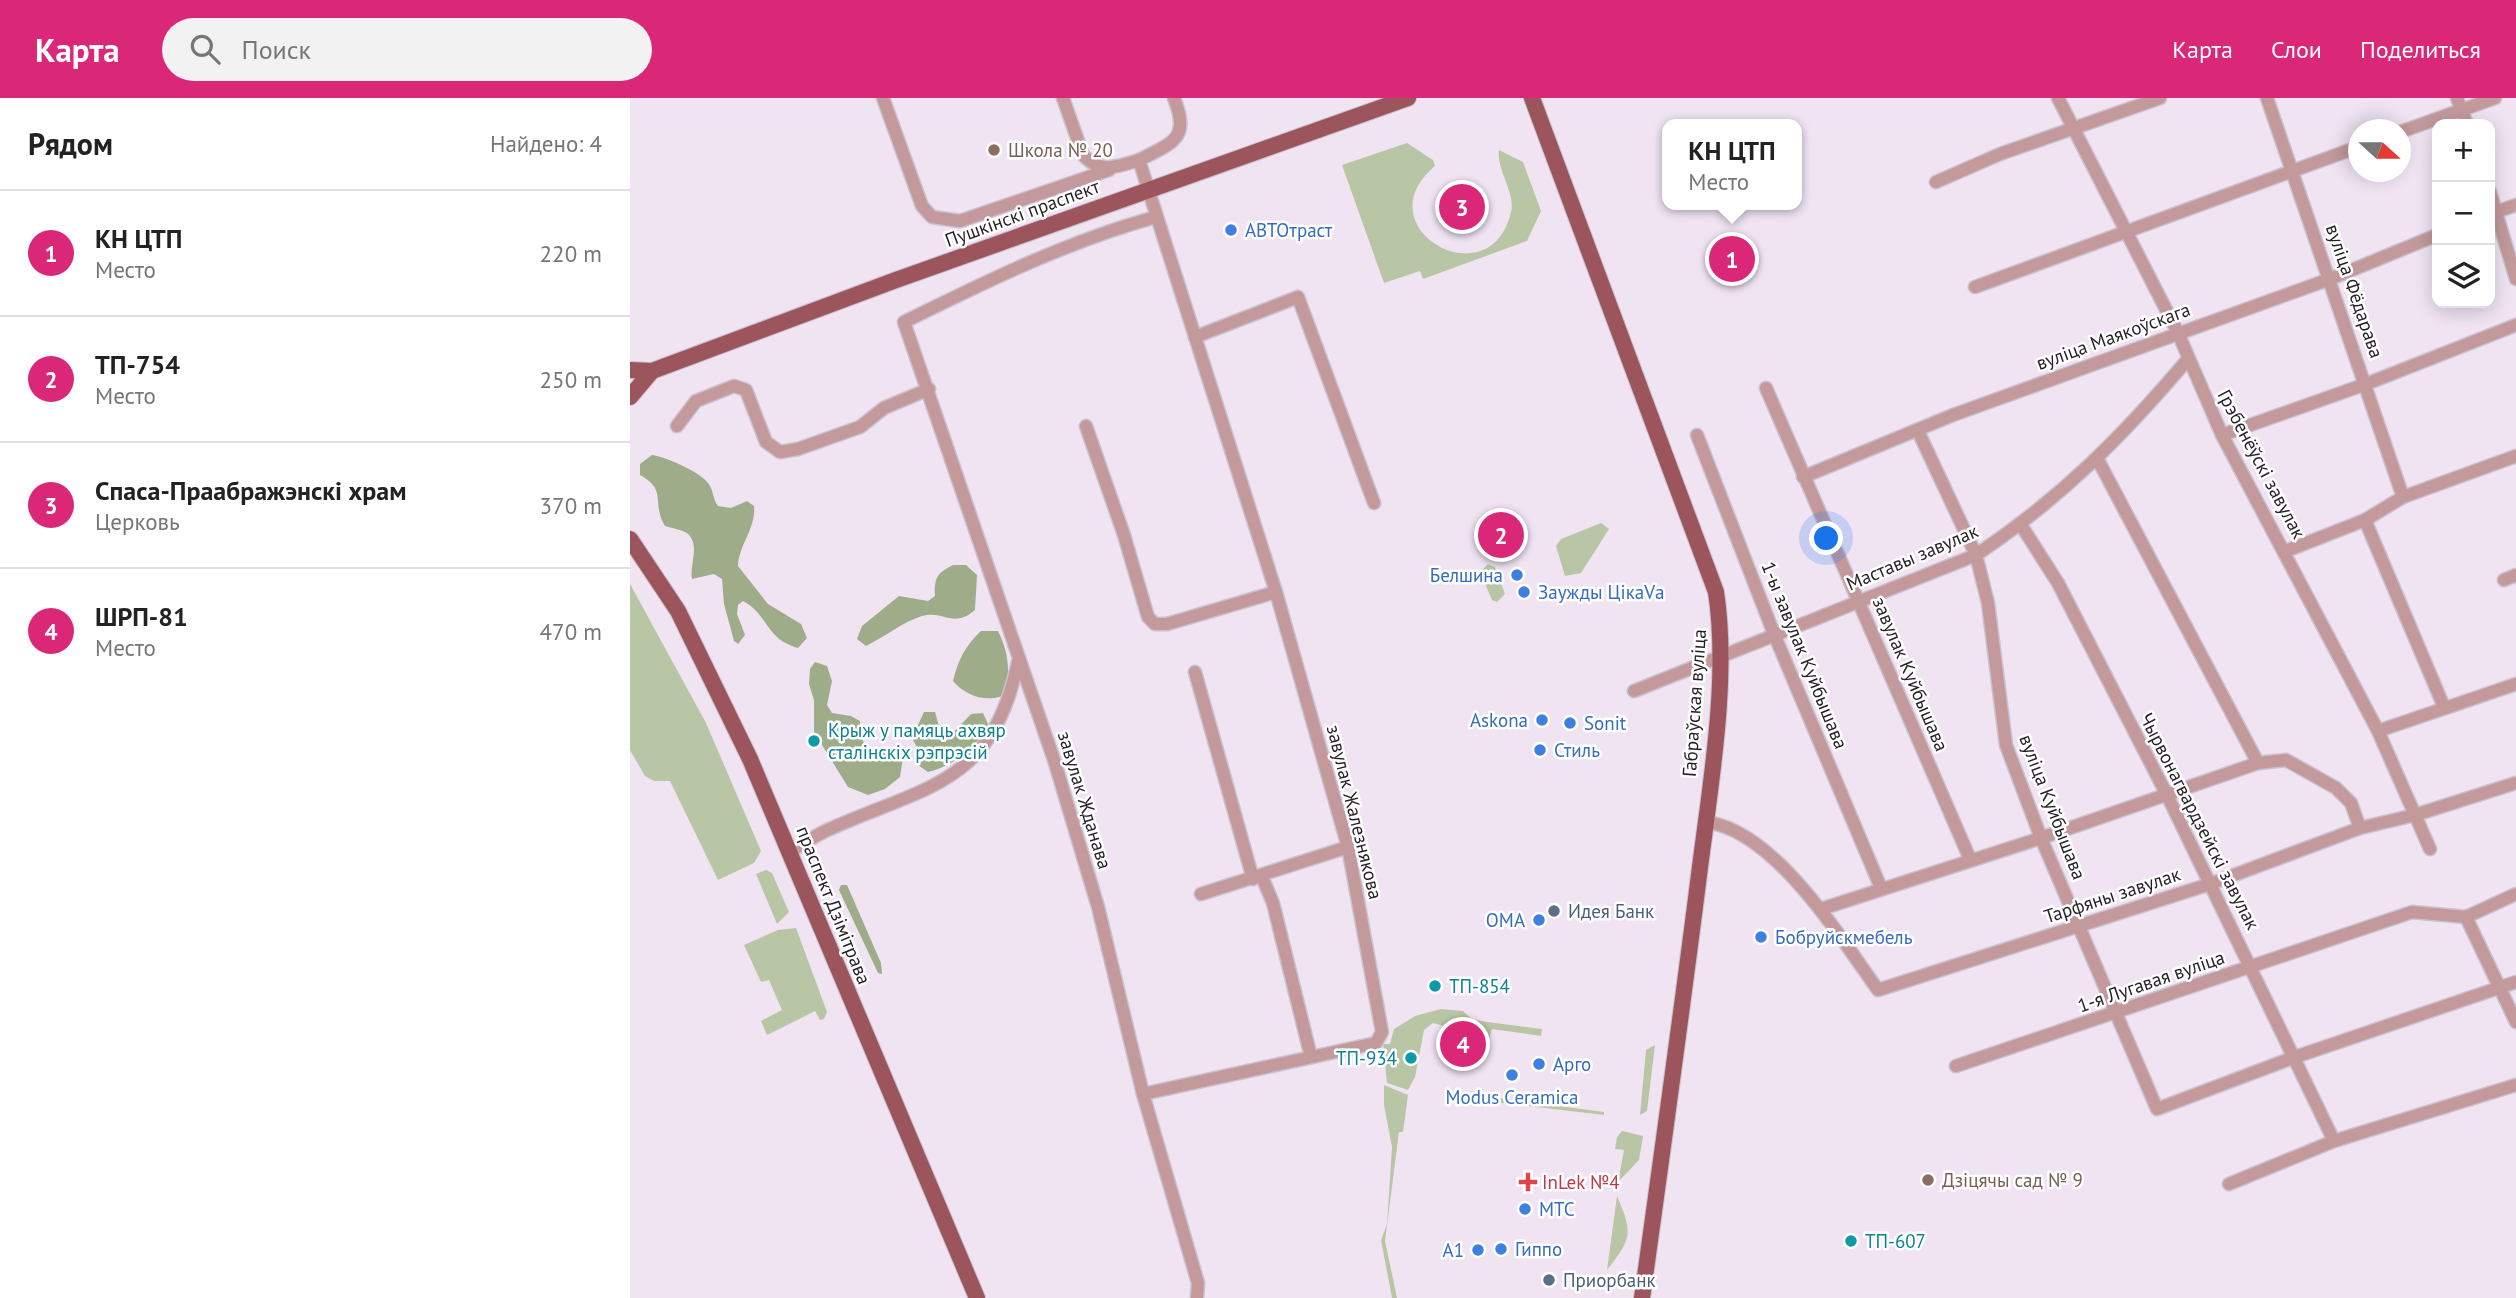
<!DOCTYPE html>
<html lang="ru">
<meta charset="utf-8">
<style>
body{margin:0;font-family:"PT Sans",sans-serif;background:#f2f2f2;color:#222}
.controls{position:absolute;right:21px;top:21px;display:grid;overflow:hidden;border-radius:14px;box-shadow:0 4px 18px #0003}
.controls button{width:63px;height:63px;display:grid;place-items:center;padding:0;border:0;border-bottom:2px solid #e0e0e0;background:#fff;color:#222;font:35px sans-serif}
.compass{position:absolute;left:1718px;top:21px;width:63px;height:63px;border-radius:50%;background:#fff;box-shadow:0 4px 18px #0003;rotate:111deg}
.you{position:absolute;left:1197px;top:441px;width:24px;height:24px;margin:-18px;border:5px solid #fff;border-radius:50%;background:#1a73e8;box-shadow:0 0 0 10px #1a73e833}
.badge{display:grid;place-items:center;width:46px;height:46px;border-radius:50%;background:#db2777;color:#fff;font-size:23px;font-weight:700}
.pin{position:absolute;translate:-50% -50%;border:4px solid #fff;box-shadow:0 2px 7px #0006}
.popup{position:absolute;left:1032px;top:21px;width:140px;height:91px;box-sizing:border-box;display:grid;place-content:center;border-radius:14px;background:#fff;filter:drop-shadow(0 2px 5px #0005);font-size:23px;white-space:nowrap;color:#767676}
.popup b{font-size:26px;color:#222}
.popup::after{content:'';position:absolute;left:50%;top:100%;margin-left:-14px;border:14px solid transparent;border-top-color:#fff}
.list{margin:0;padding:0;list-style:none}
h2{display:flex;justify-content:space-between;align-items:center;height:91px;margin:0;padding:0 28px;font-size:30px}
h2 small{font-size:23px;font-weight:400;color:#767676}
.list li{display:grid;grid-template-columns:46px 1fr auto;gap:21px;align-items:center;box-sizing:border-box;height:126px;padding:0 28px;border-top:2px solid #e0e0e0}
.list b{display:block;font-size:26px;white-space:nowrap}
.list p{margin:0;font-size:23px;white-space:nowrap;color:#767676}
.list em{font-size:23px;font-style:normal;color:#767676}
.icon{flex:none;width:38px;height:38px;fill:none;stroke:currentColor;stroke-width:2;stroke-linecap:round;stroke-linejoin:round}
.map{position:relative;flex:none;width:1886px;height:1200px;overflow:hidden}
header{display:flex;align-items:center;gap:42px;box-sizing:border-box;height:98px;padding:0 35px;background:#db2777;color:#fff}
header strong{font-size:33px}
nav{display:flex;gap:38px;margin-inline-start:auto;font-size:24px}
.search{width:490px;height:63px;background:#f2f2f2;display:flex;align-items:center;gap:18px;box-sizing:border-box;padding:0 24px;border-radius:38px;color:#767676;font-size:26px}
main{display:flex}
aside{flex:1;background:#fff}
.map>svg:first-child{display:block}
</style>
<header>
<strong>Карта</strong>
<div class="search"><svg class="icon" aria-label="search" viewBox="0 0 24 24"><circle cx="10" cy="10" r="6"/><path d="M15 15l6 6"/></svg>Поиск</div>
<nav><a>Карта</a><a>Слои</a><a>Поделиться</a></nav>
</header>
<main>
<aside>
<h2>Рядом<small>Найдено: 4</small></h2>
<ul class="list">
<li><span class="badge">1</span><div><b>КН ЦТП</b><p>Место</p></div><em>220 m</em></li>
<li><span class="badge">2</span><div><b>ТП-754</b><p>Место</p></div><em>250 m</em></li>
<li><span class="badge">3</span><div><b>Спаса-Праабражэнскі храм</b><p>Церковь</p></div><em>370 m</em></li>
<li><span class="badge">4</span><div><b>ШРП-81</b><p>Место</p></div><em>470 m</em></li>
</ul>
</aside>
<div class="map">
<svg width="1886" height="1200" viewBox="0 0 1886 1200">
<rect width="100%" height="100%" fill="#f0e4f3"/>
<!-- green -->
<g fill="#b9c6a5">
<path d="M 777,45 L 803,62 L 805,68 C 731,130 861,203 881,114 C 886,95 866,72 869,52 L 893,64 L 911,113 L 897,143 L 793,181 L 790,173 L 754,185 L 712,67 Z"/>
<polygon points="971,425 979,431 951,475 935,478 926,448 931,441"/>
<polygon points="858,466 865,469 875,496 867,504 862,502 850,474"/>
<polygon points="0,486 76,625 131,753 124,765 88,782 40,683 24,683 15,678 0,652"/>
<polygon points="136,772 142,775 159,814 147,826 126,776"/>
<polygon points="166,830 197,914 194,921 190,922 185,913 137,937 131,923 152,912 139,882 131,884 114,847 148,832"/>
<polygon points="811,911 833,913 843,922 912,931 911,938 862,931 859,942 829,939 825,958 822,957 824,931 803,925 794,932 785,979 778,992 757,985 753,946 760,946 764,931 785,918"/>
<polygon points="1025,947 1017,1013 1010,1017 1016,952"/>
<polygon points="754,987 778,997 773,1034 769,1034 755,1143 767,1200 762,1200 751,1142 757,1126 762,1049 754,1007"/>
<polygon points="853,998 974,1014 974,1017 855,1003 851,1001"/>
<polygon points="992,1033 1013,1038 1009,1062 988,1084 994,1052 985,1051 987,1039"/>
<path d="M 987,1098 C 1003,1135 1002,1140 977,1172 Z"/>
</g>
<!-- forest -->
<g fill="#9fac8a">
<path d="M 22,357 C 36,359 74,375 80,388 C 84,396 83,401 88,408 L 101,410 L 117,403 L 124,408 C 126,431 109,446 108,468 L 138,506 L 171,526 L 177,540 L 168,550 C 134,540 140,518 113,503 L 108,507 L 107,516 L 115,537 L 108,546 L 104,543 L 94,506 L 92,481 L 84,476 L 62,481 C 59,467 71,447 57,435 C 53,432 41,430 35,428 C 21,405 38,392 10,377 L 10,366 Z"/>
<path d="M 323,467 L 336,467 L 347,477 L 345,512 C 323,531 314,512 292,518 C 272,524 255,539 236,548 L 227,541 L 232,528 L 269,498 L 298,503 L 305,498 C 304,480 307,475 323,467 Z"/>
<path d="M 351,533 L 368,533 C 378,553 382,576 373,598 C 354,604 336,598 323,583 C 328,562 335,548 351,533 Z"/>
<polygon points="185,564 197,568 202,583 197,607 202,615 221,618 230,623 230,637 236,649 250,653 264,650 273,660 270,679 255,691 238,697 218,689 184,634 184,602 179,586 180,571"/>
<path d="M 294,614 L 305,614 L 312,639 L 319,639 L 341,616 L 353,615 L 358,626 C 352,648 320,669 298,674 L 288,667 L 289,653 L 282,640 Z"/>
<polygon points="211,787 217,787 251,865 252,876 248,875 209,792"/>
</g>
<g fill="none" stroke-linecap="round" stroke-linejoin="round">
<!-- minor casing -->
<g stroke="#cbc1ce" stroke-width="15">
<g id="minor">
<polyline points="253,0 292,108 302,119 330,123 479,72"/>
<path d="M 433,0 L 453,57 C 470,76 487,69 509,62"/>
<polyline points="1428,0 1548,235 1592,337 1748,633 1800,751"/>
<polyline points="1637,0 1773,399"/>
<polyline points="1827,0 1837,26"/>
<polyline points="1770,34 1865,0"/>
<polyline points="1306,84 1370,56 1530,0"/>
<polyline points="1860,94 1886,181"/>
<polyline points="1860,116 1886,107"/>
<path d="M 526,119 C 438,143 355,184 274,224 L 425,665 L 468,809 L 513,996 L 568,1185 L 567,1200"/>
<polyline points="1345,189 1728,49"/>
<polyline points="565,239 668,199 744,405"/>
<polyline points="1136,290 1340,761"/>
<polyline points="47,328 66,303 104,288 116,292 136,344 150,354 168,351 230,329 254,310 299,291"/>
<polyline points="456,328 494,437 518,519 525,526 537,526 646,494"/>
<polyline points="1288,333 1346,457 1358,505 1376,647 1411,740 1527,1011 1665,959 1886,884"/>
<polyline points="1067,337 1144,536 1251,790"/>
<polyline points="1592,337 1736,286 1886,227"/>
<polyline points="1468,362 1628,665"/>
<polyline points="1173,379 1323,317 1700,181 1807,137"/>
<polyline points="1735,422 1814,609"/>
<polyline points="1391,427 1428,485 1537,697 1704,1043"/>
<polyline points="1656,453 1735,422 1773,399 1886,358"/>
<polyline points="1874,482 1886,477"/>
<polyline points="565,574 623,781"/>
<path d="M 1004,593 L 1346,457 C 1431,400 1492,339 1558,261"/>
<polyline points="1748,633 1886,586"/>
<path d="M 1076,724 C 1144,732 1210,839 1248,892 L 1580,786 L 1730,730 L 1785,717 L 1886,685"/>
<path d="M 160,754 C 173,746 187,736 202,730 C 299,687 362,686 388,564"/>
<polyline points="632,779 643,805 681,959"/>
<polyline points="571,796 718,749"/>
<polyline points="1191,811 1411,740 1628,665 1656,662 1706,690 1721,705 1730,730"/>
<polyline points="1836,819 1886,924"/>
<polyline points="1326,968 1782,814 1836,819 1886,796"/>
<path d="M 513,996 L 746,945 L 752,934 L 718,749 L 646,494 L 509,62 C 544,44 560,41 544,0"/>
<polyline points="1599,1086 1704,1043 1886,987"/>
</g>
</g>
<!-- major casing -->
<g stroke="#cbc1ce" stroke-width="18">
<g id="major">
<path d="M 902,0 L 1086,494 C 1099,579 1081,683 1070,769 C 1052,913 1032,1056 1012,1200"/>
<polyline points="0,272 22,273 266,182 778,0"/>
<polyline points="0,299 22,273"/>
<polyline points="0,441 48,513 120,661 347,1200"/>
</g>
</g>
<!-- minor -->
<use href="#minor" stroke="#c3999c" stroke-width="12"/>
<!-- major -->
<use href="#major" stroke="#9c555d" stroke-width="16"/>
</g>
<!-- markers -->
<g fill="#8d6e63" stroke="#fff" stroke-width="2.5">
<circle cx="364" cy="52" r="7"/>
<circle cx="1298" cy="1082" r="7"/>
</g>
<g fill="#3f7fe0" stroke="#fff" stroke-width="2.5">
<circle cx="601" cy="132" r="7"/>
<circle cx="887" cy="477" r="7"/>
<circle cx="894" cy="494" r="7"/>
<circle cx="912" cy="622" r="7"/>
<circle cx="940" cy="625" r="7"/>
<circle cx="910" cy="652" r="7"/>
<circle cx="909" cy="822" r="7"/>
<circle cx="1131" cy="839" r="7"/>
<circle cx="909" cy="966" r="7"/>
<circle cx="882" cy="977" r="7"/>
<circle cx="895" cy="1111" r="7"/>
<circle cx="871" cy="1151" r="7"/>
<circle cx="848" cy="1152" r="7"/>
</g>
<g fill="#0f9aa8" stroke="#fff" stroke-width="2.5">
<circle cx="184" cy="643" r="7"/>
<circle cx="805" cy="888" r="7"/>
<circle cx="781" cy="960" r="7"/>
<circle cx="1221" cy="1143" r="7"/>
</g>
<g fill="#5c6f8a" stroke="#fff" stroke-width="2.5">
<circle cx="924" cy="813" r="7"/>
<circle cx="919" cy="1182" r="7"/>
</g>
<path fill="#e0444e" stroke="#fff" stroke-width="2.5" d="M894.5 1073.5h7v7h7v7h-7v7h-7v-7h-7v-7h7z"/>
<g text-anchor="middle" dominant-baseline="central" stroke-width="5" stroke-linejoin="round" paint-order="stroke">
<!-- education labels -->
<g font-size="19" fill="#785e54" stroke="#fff" text-anchor="start">
<text x="378" y="52">Школа № 20</text>
<text x="1312" y="1082">Дзіцячы сад № 9</text>
</g>
<!-- street labels -->
<g font-size="19" fill="#231f24" stroke="#fff">
<text transform="translate(392 115) rotate(-20)">Пушкінскі праспект</text>
<text transform="translate(1725 193) rotate(71)">вуліца Фёдарава</text>
<text transform="translate(1483 238) rotate(-20)">вуліца Маякоўскага</text>
<text transform="translate(1632 366) rotate(62)">Грэбенёўскі завулак</text>
<text transform="translate(1282 459) rotate(-23)">Маставы завулак</text>
<text transform="translate(1175 557) rotate(68)">1-ы завулак Куйбышава</text>
<text transform="translate(1281 576) rotate(67)">завулак Куйбышава</text>
<text transform="translate(1064 605) rotate(-86)">Габраўская вуліца</text>
<text transform="translate(455 702) rotate(73)">завулак Жданава</text>
<text transform="translate(1423 709) rotate(69)">вуліца Куйбышава</text>
<text transform="translate(725 714) rotate(76)">завулак Жалезнякова</text>
<text transform="translate(1570 723) rotate(63)">Чырвонагвардзейскі завулак</text>
<text transform="translate(1482 797) rotate(-18)">Тарфяны завулак</text>
<text transform="translate(204 807) rotate(68)">праспект Дзімітрава</text>
<text transform="translate(1521 883) rotate(-19)">1-я Лугавая вуліца</text>
</g>
<!-- shop labels -->
<g font-size="19" fill="#366cbe" stroke="#fff" text-anchor="start">
<text x="615" y="132">АВТОтраст</text>
<text x="873" y="477" text-anchor="end">Белшина</text>
<text x="908" y="494">Заужды ЦікаVа</text>
<text x="898" y="622" text-anchor="end">Askona</text>
<text x="954" y="625">Sonit</text>
<text x="924" y="652">Стиль</text>
<text x="895" y="822" text-anchor="end">ОМА</text>
<text x="1145" y="839">Бобруйскмебель</text>
<text x="923" y="966">Арго</text>
<text x="882" y="999" text-anchor="middle">Modus Ceramica</text>
<text x="909" y="1111">МТС</text>
<text x="885" y="1151">Гиппо</text>
<text x="834" y="1152" text-anchor="end">A1</text>
</g>
<!-- culture labels -->
<g font-size="19" fill="#0d838f" stroke="#fff" text-anchor="start">
<text x="198" y="632">Крыж у памяць ахвяр<tspan x="198" dy="22">сталінскіх рэпрэсій</tspan></text>
<text x="819" y="888">ТП-854</text>
<text x="767" y="960" text-anchor="end">ТП-934</text>
<text x="1235" y="1143">ТП-607</text>
</g>
<!-- service labels -->
<g font-size="19" fill="#4e5e75" stroke="#fff" text-anchor="start">
<text x="938" y="813">Идея Банк</text>
<text x="933" y="1182">Приорбанк</text>
</g>
<!-- health labels -->
<g font-size="19" fill="#be3a42" stroke="#fff" text-anchor="start">
<text x="912" y="1084">InLek №4</text>
</g>
</g>
</svg>
<div class="controls">
<button>+</button>
<button>−</button>
<button><svg class="icon" aria-label="layers" viewBox="0 0 24 24"><path d="M12 4l9 5-9 5-9-5zM3 14l9 5 9-5"/></svg></button>
</div>
<svg class="compass" viewBox="-18 -18 36 36"><path d="M0-13l5 13h-10z" fill="#e53935"/><path d="M0 13l5-13h-10z" fill="#767676"/></svg>
<div class="you"></div>
<div class="pin badge" style="left:1102px;top:161px">1</div>
<div class="popup"><b>КН ЦТП</b>Место</div>
<div class="pin badge" style="left:871px;top:437px">2</div>
<div class="pin badge" style="left:832px;top:109px">3</div>
<div class="pin badge" style="left:833px;top:946px">4</div>
</div>
</main>
